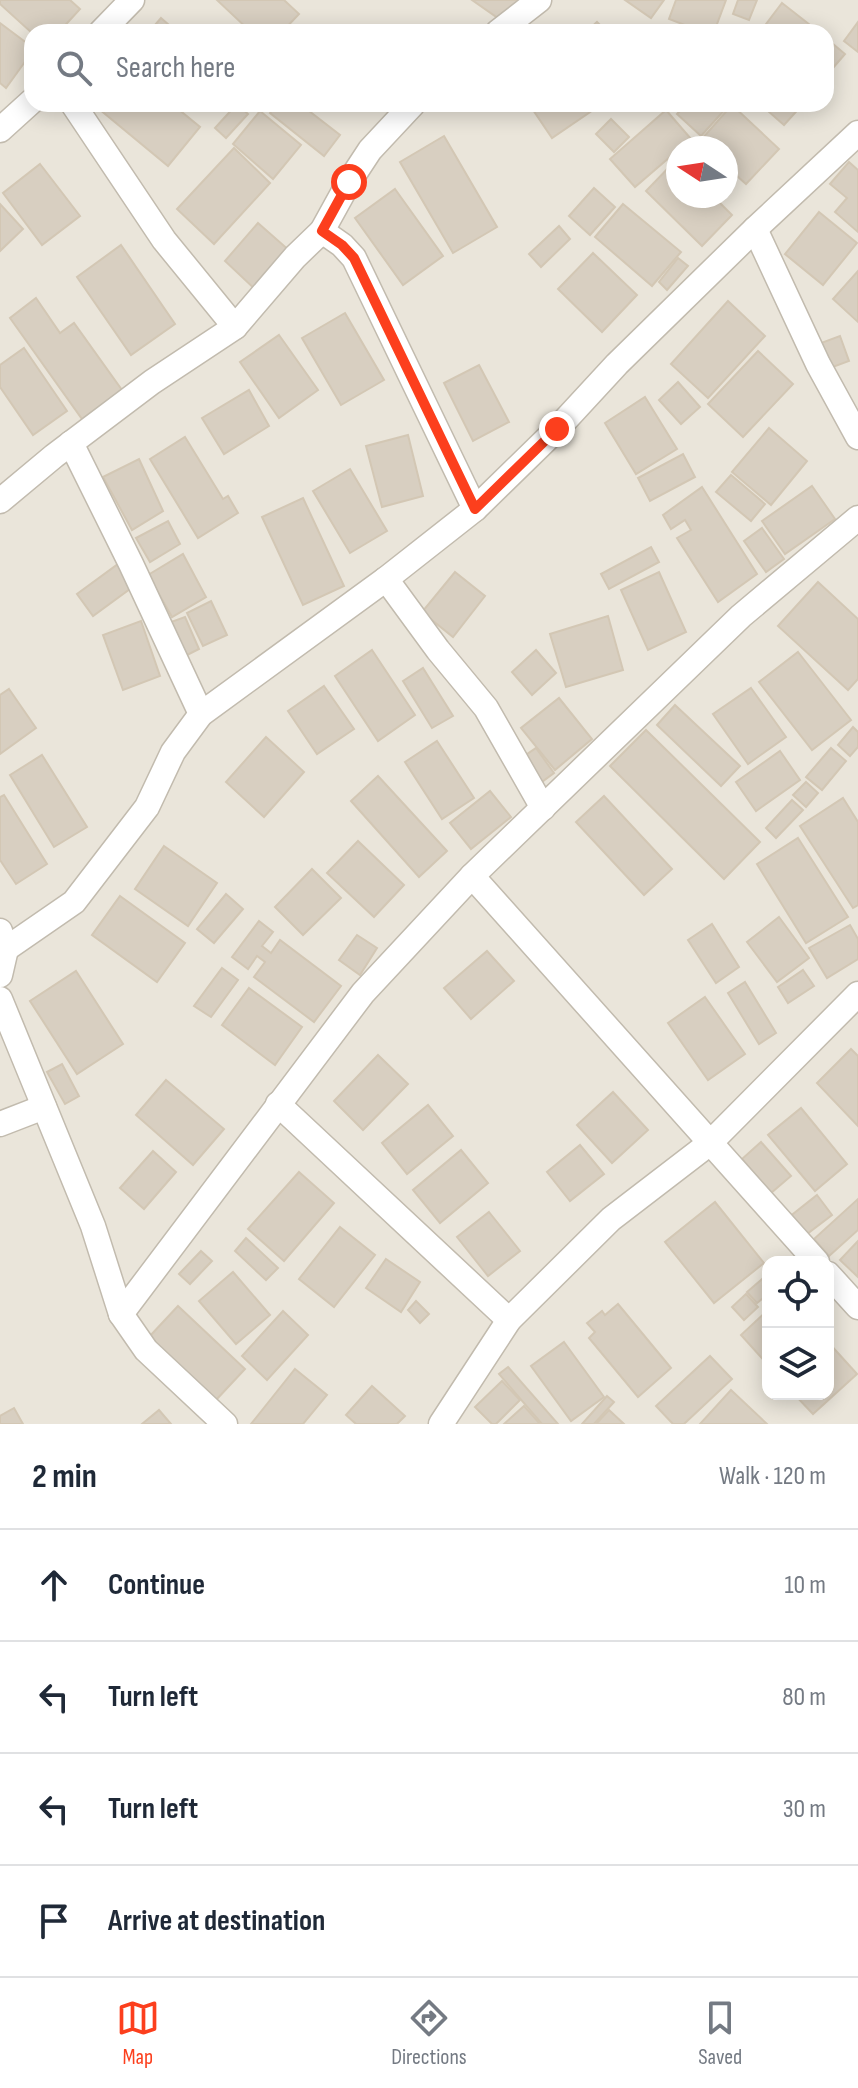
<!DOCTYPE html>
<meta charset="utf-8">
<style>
body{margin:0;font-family:"Sofia Sans Condensed",sans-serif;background:#f6f6f7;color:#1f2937}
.controls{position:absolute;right:24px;bottom:24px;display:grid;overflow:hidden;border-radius:16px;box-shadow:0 4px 20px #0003}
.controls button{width:72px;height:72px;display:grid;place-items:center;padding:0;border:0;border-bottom:2px solid #e0e1e3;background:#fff;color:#1f2937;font:40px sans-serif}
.compass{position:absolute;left:666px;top:136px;width:72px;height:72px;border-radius:50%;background:#fff;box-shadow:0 4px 20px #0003;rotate:282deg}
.stop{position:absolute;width:24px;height:24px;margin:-18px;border:6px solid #fc3f1d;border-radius:50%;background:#fff}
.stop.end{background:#fc3f1d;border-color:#fff;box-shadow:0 2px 8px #0008}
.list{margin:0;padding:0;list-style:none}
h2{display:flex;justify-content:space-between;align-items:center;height:104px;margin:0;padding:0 32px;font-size:34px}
h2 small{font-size:26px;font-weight:400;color:#747a83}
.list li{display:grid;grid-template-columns:52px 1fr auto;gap:24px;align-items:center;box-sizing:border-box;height:112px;padding:0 32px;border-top:2px solid #e0e1e3}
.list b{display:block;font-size:30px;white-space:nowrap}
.list em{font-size:26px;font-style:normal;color:#747a83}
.icon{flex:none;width:44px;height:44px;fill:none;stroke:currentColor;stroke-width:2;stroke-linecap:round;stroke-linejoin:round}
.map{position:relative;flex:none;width:858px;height:1424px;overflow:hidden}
.search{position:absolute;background:#fff;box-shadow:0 4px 20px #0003;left:24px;right:24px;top:24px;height:88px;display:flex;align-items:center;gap:20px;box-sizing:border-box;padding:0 28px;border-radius:24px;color:#747a83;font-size:30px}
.sheet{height:552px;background:#fff}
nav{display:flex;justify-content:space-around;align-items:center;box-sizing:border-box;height:112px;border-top:2px solid #e0e1e3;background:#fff;font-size:22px;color:#747a83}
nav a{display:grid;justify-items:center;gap:4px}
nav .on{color:#fc3f1d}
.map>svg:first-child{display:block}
</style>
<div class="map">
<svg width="858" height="1424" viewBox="0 0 858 1424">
<rect width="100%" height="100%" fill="#f6f3ec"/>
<!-- residential -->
<path fill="#eae5da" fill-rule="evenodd" d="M 0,0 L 858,0 L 858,1424 L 0,1424 ZM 32,32 L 826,32 L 826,104 L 32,104 ZM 678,148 L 726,148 L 726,196 L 678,196 ZM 768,1262 L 828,1262 L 828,1394 L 768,1394 Z"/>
<!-- building -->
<g fill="#d8cfc1" stroke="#d3c7b4" stroke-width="2">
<polygon points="0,0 70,0 80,9 59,32 32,32 32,33 0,4"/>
<polygon points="217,0 284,0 299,14 282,32 251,32"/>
<polygon points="472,0 521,0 505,23"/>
<polygon points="625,0 664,0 651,18"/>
<polygon points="676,0 726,0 714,32 703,32 669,19"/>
<polygon points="738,0 757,0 749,20 733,14"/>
<polygon points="782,3 819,32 760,32"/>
<polygon points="161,18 177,32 149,32"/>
<polygon points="597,22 607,32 586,32"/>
<polygon points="858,22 858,52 844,41"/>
<polygon points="0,23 32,47 32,52 6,88 0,83"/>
<polygon points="826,38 845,54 826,76"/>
<polygon points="93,104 172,104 200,127 168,166"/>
<polygon points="237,104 248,114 226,138 215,128"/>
<polygon points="277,104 300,104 340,135 324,156 270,113"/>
<polygon points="529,104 593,104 596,108 552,138"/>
<polygon points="687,104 728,104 729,105 701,136 677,114"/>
<polygon points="760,104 803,104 784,125"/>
<polygon points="732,105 779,149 746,184 726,166 726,148 707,148 700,141"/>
<polygon points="666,110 691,139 681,148 678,148 678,150 635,187 610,159"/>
<polygon points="260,111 301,145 273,179 233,144"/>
<polygon points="611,119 629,137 614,152 596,134"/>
<polygon points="444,136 497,227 453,253 400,162"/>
<polygon points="234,148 270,183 214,244 177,209"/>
<polygon points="676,160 678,161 678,196 713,196 732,215 702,246 646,191"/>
<polygon points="849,162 858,170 858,232 835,212 847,198 830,184"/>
<polygon points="40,164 80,216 42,245 3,193"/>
<polygon points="594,188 615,207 590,235 569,216"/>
<polygon points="395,189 443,256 403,285 355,218"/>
<polygon points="0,204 23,229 0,251"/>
<polygon points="623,204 681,252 652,286 595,237"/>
<polygon points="819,212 857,243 823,285 785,254"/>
<polygon points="258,223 291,252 257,291 225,261"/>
<polygon points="559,226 570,239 541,267 529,254"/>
<polygon points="121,245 175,324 131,355 77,277"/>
<polygon points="593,253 637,295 602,332 558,289"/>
<polygon points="678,258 688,266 667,290 659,282"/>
<polygon points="858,271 858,322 833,299"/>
<polygon points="36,298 60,333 74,323 122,390 82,419 10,318"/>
<polygon points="728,301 765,336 708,398 671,364"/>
<polygon points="345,313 384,380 341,405 302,338"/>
<polygon points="279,335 318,390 279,418 240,362"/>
<polygon points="840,336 849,361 830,368 821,343"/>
<polygon points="24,348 67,411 33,435 0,387 0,365"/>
<polygon points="758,351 793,384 743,437 708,404"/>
<polygon points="479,365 509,422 473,441 444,383"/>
<polygon points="678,382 700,407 681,424 659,400"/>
<polygon points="249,390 269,426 224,454 202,418"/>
<polygon points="645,397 677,449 636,474 605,423"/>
<polygon points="769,428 807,461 771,505 732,472"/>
<polygon points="408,435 423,496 382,507 366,446"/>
<polygon points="185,437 223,499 228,496 238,513 198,538 150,459"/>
<polygon points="683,454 695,477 650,501 638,478"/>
<polygon points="139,459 163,511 132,530 103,477"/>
<polygon points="350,469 387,531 350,553 313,491"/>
<polygon points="731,475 765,504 751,521 716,492"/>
<polygon points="812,486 835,519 785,554 762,521"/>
<polygon points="702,487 757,574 718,602 677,538 691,530 685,520 671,529 663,515"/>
<polygon points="303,498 344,586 303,605 262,517"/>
<polygon points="168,521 180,544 150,562 136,538"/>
<polygon points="762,528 784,559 766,572 744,541"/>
<polygon points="651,547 659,562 609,589 601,574"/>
<polygon points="183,554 206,597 172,617 148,575"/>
<polygon points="118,564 134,586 93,616 77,594"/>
<polygon points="455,572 485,596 453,637 422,612"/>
<polygon points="659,572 686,632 648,650 621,590"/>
<polygon points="818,582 858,619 858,679 848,690 778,626"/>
<polygon points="211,601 227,635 203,646 187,613"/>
<polygon points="608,616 623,670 566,687 550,634"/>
<polygon points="185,617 199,649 185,656 171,622"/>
<polygon points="141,621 160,676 123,690 103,635"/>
<polygon points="372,650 415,715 378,741 335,676"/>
<polygon points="536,650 556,673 532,695 512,672"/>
<polygon points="798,652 851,720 812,750 759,682"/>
<polygon points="423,668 453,716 432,728 403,681"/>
<polygon points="324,686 354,729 317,754 288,711"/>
<polygon points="751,688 786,737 748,764 713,714"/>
<polygon points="9,689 36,728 0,754 0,695"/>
<polygon points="559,698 592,739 555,770 521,728"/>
<polygon points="675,705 740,766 721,786 657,725"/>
<polygon points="853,727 858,732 858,747 850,756 838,745"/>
<polygon points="646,730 760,842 724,879 610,766"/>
<polygon points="266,737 304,772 264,817 226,782"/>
<polygon points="437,741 474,798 442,819 405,762"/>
<polygon points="536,748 554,773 539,784 520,759"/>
<polygon points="831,748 846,761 822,790 806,777"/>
<polygon points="780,751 800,780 756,811 736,782"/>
<polygon points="42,755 87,827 54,847 10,775"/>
<polygon points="378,776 447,851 419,877 351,801"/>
<polygon points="806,782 818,793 806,807 793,795"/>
<polygon points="490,791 511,817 471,849 450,823"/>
<polygon points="4,795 47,864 16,884 0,860 0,797"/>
<polygon points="604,796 672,869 644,895 576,822"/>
<polygon points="843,798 858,822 858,905 853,908 800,826"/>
<polygon points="792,800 803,810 776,838 766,828"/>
<polygon points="798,838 848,917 806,943 757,864"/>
<polygon points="358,841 404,885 374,917 327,873"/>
<polygon points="164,846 217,883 188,926 135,889"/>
<polygon points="312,869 341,898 303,935 275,907"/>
<polygon points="226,894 243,909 214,943 197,929"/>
<polygon points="120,896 185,943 157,982 92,935"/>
<polygon points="779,917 809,958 777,982 747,942"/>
<polygon points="259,921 273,932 262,946 271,953 280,940 341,986 314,1022 254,977 265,962 257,956 248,969 232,957"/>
<polygon points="712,924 739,967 716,983 688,940"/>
<polygon points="850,925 858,939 858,959 827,978 809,948"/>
<polygon points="357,935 377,948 360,975 339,960"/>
<polygon points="487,951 514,981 471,1019 444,988"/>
<polygon points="222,968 238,980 211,1017 194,1006"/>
<polygon points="803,970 814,986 788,1003 778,987"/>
<polygon points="76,971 123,1044 77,1074 30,1001"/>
<polygon points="745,982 776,1033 759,1044 728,993"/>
<polygon points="249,988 302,1027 275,1065 222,1025"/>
<polygon points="705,997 745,1054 708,1080 668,1023"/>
<polygon points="851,1049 858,1056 858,1126 817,1083"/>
<polygon points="378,1055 408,1084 363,1130 334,1101"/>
<polygon points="62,1064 79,1096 65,1104 47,1072"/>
<polygon points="166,1080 224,1129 193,1165 136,1115"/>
<polygon points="613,1092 648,1130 612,1163 577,1125"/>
<polygon points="428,1105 453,1136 407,1174 382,1143"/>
<polygon points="801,1108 847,1164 815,1191 768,1135"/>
<polygon points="761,1142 791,1176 771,1193 742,1159"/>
<polygon points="580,1145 604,1174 570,1201 547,1172"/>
<polygon points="461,1150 488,1183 440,1223 413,1190"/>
<polygon points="153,1151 176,1172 144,1209 120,1188"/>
<polygon points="299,1172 334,1203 284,1261 248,1229"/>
<polygon points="817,1195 832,1215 803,1237 788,1218"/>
<polygon points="858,1199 858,1230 829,1256 814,1239"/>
<polygon points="715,1202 764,1263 714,1303 665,1242"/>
<polygon points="489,1212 520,1251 488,1276 457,1237"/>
<polygon points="340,1227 375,1255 334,1307 299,1279"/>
<polygon points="246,1238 278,1268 266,1280 235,1251"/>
<polygon points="858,1241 858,1277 840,1260"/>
<polygon points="201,1251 212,1261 190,1284 179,1274"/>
<polygon points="386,1259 420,1282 401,1312 366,1288"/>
<polygon points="233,1272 270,1315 236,1344 199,1301"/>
<polygon points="768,1274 768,1294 757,1303 747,1292"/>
<polygon points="746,1294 758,1307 744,1320 732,1307"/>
<polygon points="416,1301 429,1314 420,1323 408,1310"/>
<polygon points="618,1304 671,1368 638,1397 589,1338 595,1332 587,1323 602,1311 605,1315"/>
<polygon points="178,1306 245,1369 216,1400 149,1337"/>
<polygon points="768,1310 768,1365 741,1335"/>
<polygon points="283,1311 308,1335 267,1380 242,1356"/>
<polygon points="564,1342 604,1397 571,1421 531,1366"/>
<polygon points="828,1342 857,1374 813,1414 794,1394 828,1394"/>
<polygon points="710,1356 732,1379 684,1424 673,1424 656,1406"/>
<polygon points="508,1367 558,1424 542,1424 499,1374"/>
<polygon points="295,1369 327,1395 303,1424 251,1424"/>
<polygon points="502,1381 520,1400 496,1424 492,1424 475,1407"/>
<polygon points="372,1386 405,1416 397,1424 356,1424 346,1415"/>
<polygon points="731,1390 767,1424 700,1424"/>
<polygon points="607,1396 614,1402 594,1424 582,1424"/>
<polygon points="524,1406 540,1424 504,1424"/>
<polygon points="14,1408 23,1424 0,1424 0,1416"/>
<polygon points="159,1410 171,1424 142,1424"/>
<polygon points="609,1410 624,1424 596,1424"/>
</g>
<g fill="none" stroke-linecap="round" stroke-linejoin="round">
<!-- street casing -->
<g stroke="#c2bbae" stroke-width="27">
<g id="street">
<polyline points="101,32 132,0"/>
<polyline points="498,32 539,0"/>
<polyline points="73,104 164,240 235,327 295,257 322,231 349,182 370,150 413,104"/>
<polyline points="0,130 32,101"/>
<polyline points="755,229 818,364 858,437"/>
<polyline points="322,231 342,245 354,258 475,509"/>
<polyline points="71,443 131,564 201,714"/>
<polyline points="0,501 54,456 152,382 235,327"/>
<polyline points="386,579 438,650 486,708 543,808"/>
<polyline points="472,876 817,1262"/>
<polyline points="0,931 6,949 0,975"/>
<polyline points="6,949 74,902 147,807 173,752 201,714 386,579 475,509 557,429 617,364 755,229 858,133"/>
<polyline points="0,999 93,1226 121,1314 146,1350 225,1424"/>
<polyline points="278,1104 509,1320"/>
<polyline points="0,1124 44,1107"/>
<polyline points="828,1274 858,1307"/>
<polyline points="121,1314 363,993 472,876 741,616 858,518"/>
<polyline points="441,1424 509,1320 611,1219 710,1143 858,994"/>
</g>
</g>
<!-- street -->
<use href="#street" stroke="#fff" stroke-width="24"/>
</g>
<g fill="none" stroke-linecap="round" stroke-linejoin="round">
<!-- route -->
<polyline stroke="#fc3f1d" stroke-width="10" points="349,182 322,231 342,245 354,258 475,509 557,429"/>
</g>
</svg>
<div class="controls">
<button><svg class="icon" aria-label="locate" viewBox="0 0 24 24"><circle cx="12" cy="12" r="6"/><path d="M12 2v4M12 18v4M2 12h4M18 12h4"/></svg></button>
<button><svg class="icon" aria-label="layers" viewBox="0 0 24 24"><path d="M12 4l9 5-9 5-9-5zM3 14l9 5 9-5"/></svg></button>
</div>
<svg class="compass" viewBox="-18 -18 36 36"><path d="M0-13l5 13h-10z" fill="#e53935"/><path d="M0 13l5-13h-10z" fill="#747a83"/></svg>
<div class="stop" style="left:349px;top:182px"></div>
<div class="stop end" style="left:557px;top:429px"></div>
<div class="search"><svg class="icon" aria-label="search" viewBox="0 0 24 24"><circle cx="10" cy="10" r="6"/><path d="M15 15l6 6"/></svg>Search here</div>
</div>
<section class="sheet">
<h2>2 min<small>Walk · 120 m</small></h2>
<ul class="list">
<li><svg class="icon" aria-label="ahead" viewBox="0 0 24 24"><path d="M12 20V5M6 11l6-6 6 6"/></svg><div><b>Continue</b></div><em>10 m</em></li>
<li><svg class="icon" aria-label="left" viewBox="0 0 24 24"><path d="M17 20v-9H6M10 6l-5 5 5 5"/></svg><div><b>Turn left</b></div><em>80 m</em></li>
<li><svg class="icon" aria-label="left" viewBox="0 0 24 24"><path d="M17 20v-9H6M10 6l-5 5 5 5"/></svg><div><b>Turn left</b></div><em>30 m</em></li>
<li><svg class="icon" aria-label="arrive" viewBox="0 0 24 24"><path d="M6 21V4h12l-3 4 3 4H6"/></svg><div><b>Arrive at destination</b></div></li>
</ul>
</section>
<nav>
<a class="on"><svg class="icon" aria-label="map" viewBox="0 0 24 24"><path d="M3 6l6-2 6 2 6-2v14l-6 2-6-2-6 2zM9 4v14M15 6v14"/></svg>Map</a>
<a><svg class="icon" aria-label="directions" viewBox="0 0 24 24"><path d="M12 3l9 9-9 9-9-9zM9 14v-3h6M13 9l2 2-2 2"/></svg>Directions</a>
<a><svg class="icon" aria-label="saved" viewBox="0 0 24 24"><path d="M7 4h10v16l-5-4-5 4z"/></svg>Saved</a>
</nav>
